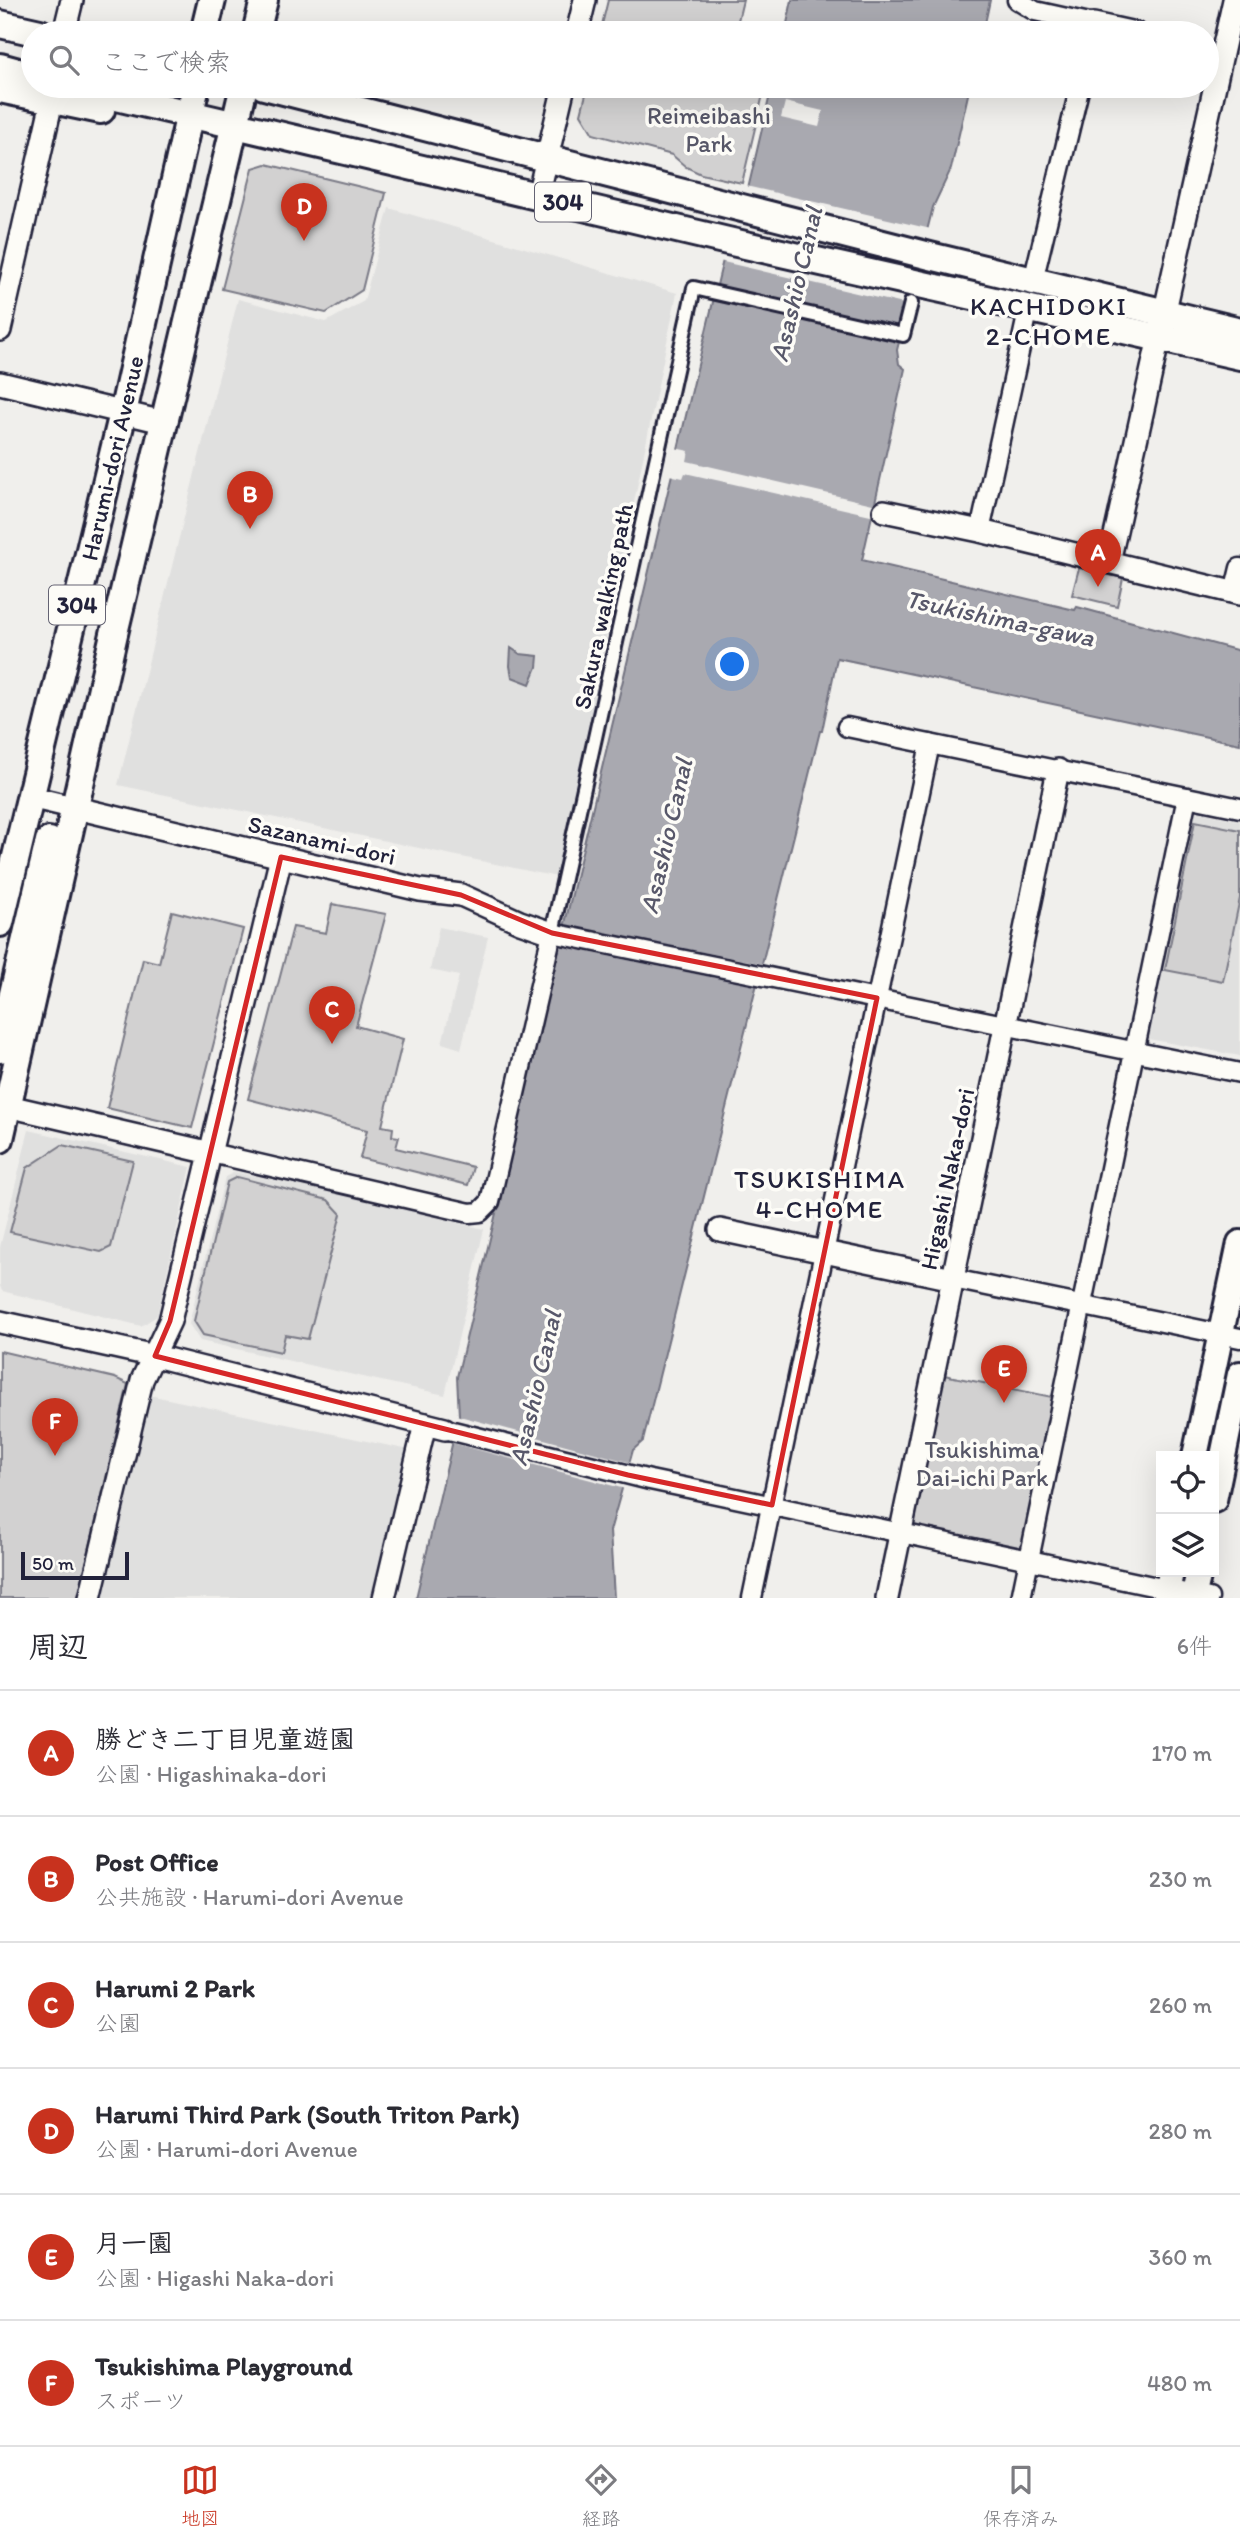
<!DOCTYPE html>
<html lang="ja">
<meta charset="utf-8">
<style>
body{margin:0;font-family:Itim,"Klee One",sans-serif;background:#f2f2f3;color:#2b2b33}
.controls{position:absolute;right:21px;bottom:21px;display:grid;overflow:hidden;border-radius:0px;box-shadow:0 7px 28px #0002}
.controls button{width:63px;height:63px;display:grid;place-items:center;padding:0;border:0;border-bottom:2px solid #e1e1e2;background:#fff;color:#2b2b33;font:35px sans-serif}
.scale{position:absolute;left:21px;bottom:18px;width:108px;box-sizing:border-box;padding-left:7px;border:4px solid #22223b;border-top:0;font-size:19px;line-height:24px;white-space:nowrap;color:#22223b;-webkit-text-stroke:5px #fdfcf7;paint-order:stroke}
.you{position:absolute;left:733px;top:665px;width:24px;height:24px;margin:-18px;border:5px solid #fff;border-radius:50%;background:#1a73e8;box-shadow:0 0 0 10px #1a73e833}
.badge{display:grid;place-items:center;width:46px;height:46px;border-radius:50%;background:#c8321e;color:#fff;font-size:23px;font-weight:700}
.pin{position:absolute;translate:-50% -58px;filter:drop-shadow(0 2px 4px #0008)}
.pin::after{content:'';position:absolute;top:37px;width:24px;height:21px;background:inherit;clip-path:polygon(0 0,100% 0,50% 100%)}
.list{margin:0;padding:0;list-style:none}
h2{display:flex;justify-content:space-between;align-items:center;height:91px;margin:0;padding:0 28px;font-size:30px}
h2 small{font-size:23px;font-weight:400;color:#7c7c81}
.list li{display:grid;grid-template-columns:46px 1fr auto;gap:21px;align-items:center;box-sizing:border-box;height:126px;padding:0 28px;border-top:2px solid #e1e1e2}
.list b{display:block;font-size:26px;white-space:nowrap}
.list p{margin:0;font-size:23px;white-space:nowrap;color:#7c7c81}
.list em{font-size:23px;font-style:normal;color:#7c7c81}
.icon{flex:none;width:38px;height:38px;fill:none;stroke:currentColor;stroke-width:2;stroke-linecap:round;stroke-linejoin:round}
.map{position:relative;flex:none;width:1240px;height:1598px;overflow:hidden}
.search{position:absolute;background:#fff;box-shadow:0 7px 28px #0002;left:21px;right:21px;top:21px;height:77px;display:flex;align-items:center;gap:18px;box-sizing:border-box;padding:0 24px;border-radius:38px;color:#7c7c81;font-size:26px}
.sheet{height:847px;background:#fff}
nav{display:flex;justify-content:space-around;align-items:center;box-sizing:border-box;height:98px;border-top:2px solid #e1e1e2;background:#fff;font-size:19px;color:#7c7c81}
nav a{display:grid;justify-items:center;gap:4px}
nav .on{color:#c8321e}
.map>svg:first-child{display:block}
</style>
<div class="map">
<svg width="1240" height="1598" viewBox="0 0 1240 1598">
<rect width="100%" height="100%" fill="#f0efec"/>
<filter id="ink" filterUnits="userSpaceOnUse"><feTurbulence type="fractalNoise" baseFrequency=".0143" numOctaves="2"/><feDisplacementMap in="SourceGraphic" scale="14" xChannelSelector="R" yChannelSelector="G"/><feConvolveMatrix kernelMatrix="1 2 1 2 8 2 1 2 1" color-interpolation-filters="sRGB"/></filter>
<g filter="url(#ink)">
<!-- built -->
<g fill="#e0e0df">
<polygon points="389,208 677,293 557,877 118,785 238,299 326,322 364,301"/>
<polygon points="1191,810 1240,821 1240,1056 1143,1038"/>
<polygon points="439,927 488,937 461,1049 442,1043 459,976 430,970"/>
<polygon points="29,1130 191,1167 157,1316 141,1326 2,1291 0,1286 0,1247"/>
<polygon points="235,1172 368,1200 484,1229 445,1395 200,1341 189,1324 225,1177"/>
<polygon points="149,1395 409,1450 374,1598 101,1598"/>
</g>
<!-- green -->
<g fill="#d2d1d1" stroke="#7a7a86" stroke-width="2">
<polygon points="608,0 743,0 735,33 600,33"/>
<polygon points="588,86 765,86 742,183 701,174 686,167 672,155 593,134 581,114"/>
<polygon points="266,164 386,193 362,290 326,313 222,289 253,168"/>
<polygon points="1079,568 1123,578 1117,606 1072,595"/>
<polygon points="1195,821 1240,830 1240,898 1223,981 1165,970"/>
<polygon points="332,904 386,914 356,1026 403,1039 382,1126 393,1128 392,1136 399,1137 396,1148 473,1167 468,1185 360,1158 367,1130 248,1099 293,927 326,933"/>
<polygon points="172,911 243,929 192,1128 107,1108 143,959 159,963"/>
<polygon points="62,1145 133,1161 111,1247 101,1252 10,1232 27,1168"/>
<polygon points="237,1177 328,1200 341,1214 308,1339 285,1335 281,1352 203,1335 194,1321 227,1182"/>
<polygon points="0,1351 115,1378 128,1384 78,1598 0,1598"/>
<polygon points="939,1374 1057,1398 1024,1553 907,1528"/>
</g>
<!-- water -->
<g fill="#a9a9b0" stroke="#737381" stroke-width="2">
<polygon points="792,0 990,0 983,33 785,33"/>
<polygon points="772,86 970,86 951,169 933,207 897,350 899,364 905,369 862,560 1075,610 1077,607 1240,651 1240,744 837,658 822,731 820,731 643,1441 633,1450 610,1531 614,1598 416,1598 459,1415 457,1377 723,260 731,262"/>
<polygon points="511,648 520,654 538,656 537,667 530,684 512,677 510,666"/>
</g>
<!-- pier -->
<g fill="#f0efec">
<polygon points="785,102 823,111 819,127 781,118"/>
<polygon points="746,186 931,229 912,306 719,261 722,257 728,258"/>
<polygon points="675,448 689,451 687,461 877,505 875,516 685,473 683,478 669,475"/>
<polygon points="562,925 765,964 761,987 558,946"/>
<polygon points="456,1415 632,1463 625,1489 448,1442"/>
</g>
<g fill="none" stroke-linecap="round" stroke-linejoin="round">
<!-- pedestrian casing -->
<g stroke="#22223b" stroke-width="18">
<polyline id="pedestrian" points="552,933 694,288 903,335 911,303"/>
</g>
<!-- minor casing -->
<g stroke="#22223b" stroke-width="23">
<g id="minor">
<polyline points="1017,0 1035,11 1094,24 1092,33"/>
<polyline points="1033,281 1080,86"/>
<polyline points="980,531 1029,307"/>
<polyline points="1234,593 1240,568"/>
<polyline points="847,727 1240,808"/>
<polyline points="211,1153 470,1213 480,1212 490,1202 552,933 1240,1073"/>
<polyline points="953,1279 1240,1338"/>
<polyline points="445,1429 650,1480 1209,1598"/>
<polyline points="752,1598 930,744"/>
<polyline points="1021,1598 1187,797"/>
</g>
</g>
<!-- tertiary casing -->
<g stroke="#22223b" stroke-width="26">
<g id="tertiary">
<polyline points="1094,24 1135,33"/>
<polyline points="64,33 72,0"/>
<polyline points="577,33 585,0"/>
<polyline points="538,196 564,86"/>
<polyline points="0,330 52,101"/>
<polyline points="0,383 163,422"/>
<polyline points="884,511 980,531 1240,594"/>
<polyline points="1109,562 1234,0"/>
<polyline points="30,797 420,890 461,895 520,922 552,933"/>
<polyline points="8,1106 211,1153"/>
<polyline points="720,1230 953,1279"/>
<polyline points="0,1322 155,1356 445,1429"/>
<polyline points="90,1598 142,1380 170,1321 281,857"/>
<polyline points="384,1598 425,1424"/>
<polyline points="887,1598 1058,770"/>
</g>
</g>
<!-- secondary casing -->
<g stroke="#22223b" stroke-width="30">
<g id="secondary">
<polyline points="1195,1456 1240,1243"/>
<polyline points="1214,1500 1240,1374"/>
<polyline points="1166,1598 1171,1572"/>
<polyline points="1193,1598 1199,1572"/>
</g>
</g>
<!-- primary casing -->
<g stroke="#22223b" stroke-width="32">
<g id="primary">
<polyline points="0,24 40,33"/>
<polyline points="204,33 212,0"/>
<polyline points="256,33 264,0"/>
<polyline points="0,67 33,76"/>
<polyline points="70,86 732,242 1240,356"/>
<polyline points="264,86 930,256 1240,331"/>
<polyline points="0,89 101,110"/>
<polyline points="0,923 123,413 196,86"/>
<polyline points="0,1049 49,841"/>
<polyline points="0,1139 116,625 244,86"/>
</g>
</g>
<!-- pedestrian -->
<use href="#pedestrian" stroke="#fdfcf7" stroke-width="12"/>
<!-- minor -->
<use href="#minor" stroke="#fdfcf7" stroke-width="18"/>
<!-- tertiary -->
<use href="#tertiary" stroke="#fdfcf7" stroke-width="21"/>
<!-- secondary -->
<use href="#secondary" stroke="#fdfcf7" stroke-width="24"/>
<!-- primary -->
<use href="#primary" stroke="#fdfcf7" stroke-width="26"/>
</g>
</g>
<!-- marked area -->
<path fill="none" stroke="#d62828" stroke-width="5" stroke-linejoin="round" d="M 281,857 L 461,895 L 552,933 L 877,998 L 772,1505 L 628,1475 L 155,1356 L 170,1321 Z"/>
<g text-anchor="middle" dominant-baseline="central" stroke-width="7" stroke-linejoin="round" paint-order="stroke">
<!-- shield labels -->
<g fill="#fdfcf7" stroke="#646373" stroke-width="2">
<rect x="535" y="182.5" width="56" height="39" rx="5"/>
<rect x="49" y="585.5" width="56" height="39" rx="5"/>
</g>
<g font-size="23" font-weight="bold" fill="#22223b">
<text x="563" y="202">304</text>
<text x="77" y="605">304</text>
</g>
<!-- park labels -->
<g font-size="24" fill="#575768" stroke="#fdfcf7">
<text x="709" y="115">Reimeibashi<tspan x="709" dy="28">Park</tspan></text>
<text x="982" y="1449">Tsukishima<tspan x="982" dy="28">Dai-ichi Park</tspan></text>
</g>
<!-- street labels -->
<g font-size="24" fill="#22223b" stroke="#fdfcf7">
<text transform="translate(112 458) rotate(-77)">Harumi-dori Avenue</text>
<text transform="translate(603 606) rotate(-78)">Sakura walking path</text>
<text transform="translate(322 840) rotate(13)">Sazanami-dori</text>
<text transform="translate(947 1179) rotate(-78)">Higashi Naka-dori</text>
</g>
<!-- water labels -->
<g font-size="26" font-style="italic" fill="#58586a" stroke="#fdfcf7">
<text transform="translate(796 284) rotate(-77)">Asashio Canal</text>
<text transform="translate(1000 618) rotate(12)">Tsukishima-gawa</text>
<text transform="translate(666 836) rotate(-77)">Asashio Canal</text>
<text transform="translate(535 1388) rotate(-77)">Asashio Canal</text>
</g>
<!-- neighbourhood labels -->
<g font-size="26" letter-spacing="2" fill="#22223b" stroke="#fdfcf7">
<text x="1049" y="306">KACHIDOKI<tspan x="1049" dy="30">2-CHOME</tspan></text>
<text x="820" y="1179">TSUKISHIMA<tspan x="820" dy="30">4-CHOME</tspan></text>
</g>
</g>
</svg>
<div class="controls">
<button><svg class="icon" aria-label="locate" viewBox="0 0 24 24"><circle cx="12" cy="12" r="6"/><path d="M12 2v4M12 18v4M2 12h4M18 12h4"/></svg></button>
<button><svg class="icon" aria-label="layers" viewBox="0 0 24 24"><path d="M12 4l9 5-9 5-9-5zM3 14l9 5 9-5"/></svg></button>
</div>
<div class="scale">50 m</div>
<div class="you"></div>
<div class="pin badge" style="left:1098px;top:587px">A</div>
<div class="pin badge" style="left:250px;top:529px">B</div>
<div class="pin badge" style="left:332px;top:1044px">C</div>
<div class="pin badge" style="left:304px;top:241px">D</div>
<div class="pin badge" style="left:1004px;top:1403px">E</div>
<div class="pin badge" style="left:55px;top:1456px">F</div>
<div class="search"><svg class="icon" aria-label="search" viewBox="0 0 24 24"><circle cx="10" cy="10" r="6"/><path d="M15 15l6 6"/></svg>ここで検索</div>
</div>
<section class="sheet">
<h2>周辺<small>6件</small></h2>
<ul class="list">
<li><span class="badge">A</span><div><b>勝どき二丁目児童遊園</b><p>公園 · Higashinaka-dori</p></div><em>170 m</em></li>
<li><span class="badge">B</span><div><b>Post Office</b><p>公共施設 · Harumi-dori Avenue</p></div><em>230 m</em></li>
<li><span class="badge">C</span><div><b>Harumi 2 Park</b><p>公園</p></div><em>260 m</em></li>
<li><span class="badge">D</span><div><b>Harumi Third Park (South Triton Park)</b><p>公園 · Harumi-dori Avenue</p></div><em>280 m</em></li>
<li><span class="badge">E</span><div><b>月一園</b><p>公園 · Higashi Naka-dori</p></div><em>360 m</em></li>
<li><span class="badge">F</span><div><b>Tsukishima Playground</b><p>スポーツ</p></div><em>480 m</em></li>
</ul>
</section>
<nav>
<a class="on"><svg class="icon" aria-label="map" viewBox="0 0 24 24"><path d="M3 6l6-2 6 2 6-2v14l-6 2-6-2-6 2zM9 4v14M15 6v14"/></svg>地図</a>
<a><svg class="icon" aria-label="directions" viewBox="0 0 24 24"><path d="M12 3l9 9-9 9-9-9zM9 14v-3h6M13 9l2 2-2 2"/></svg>経路</a>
<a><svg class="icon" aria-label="saved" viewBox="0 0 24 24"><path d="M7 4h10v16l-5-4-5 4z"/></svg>保存済み</a>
</nav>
